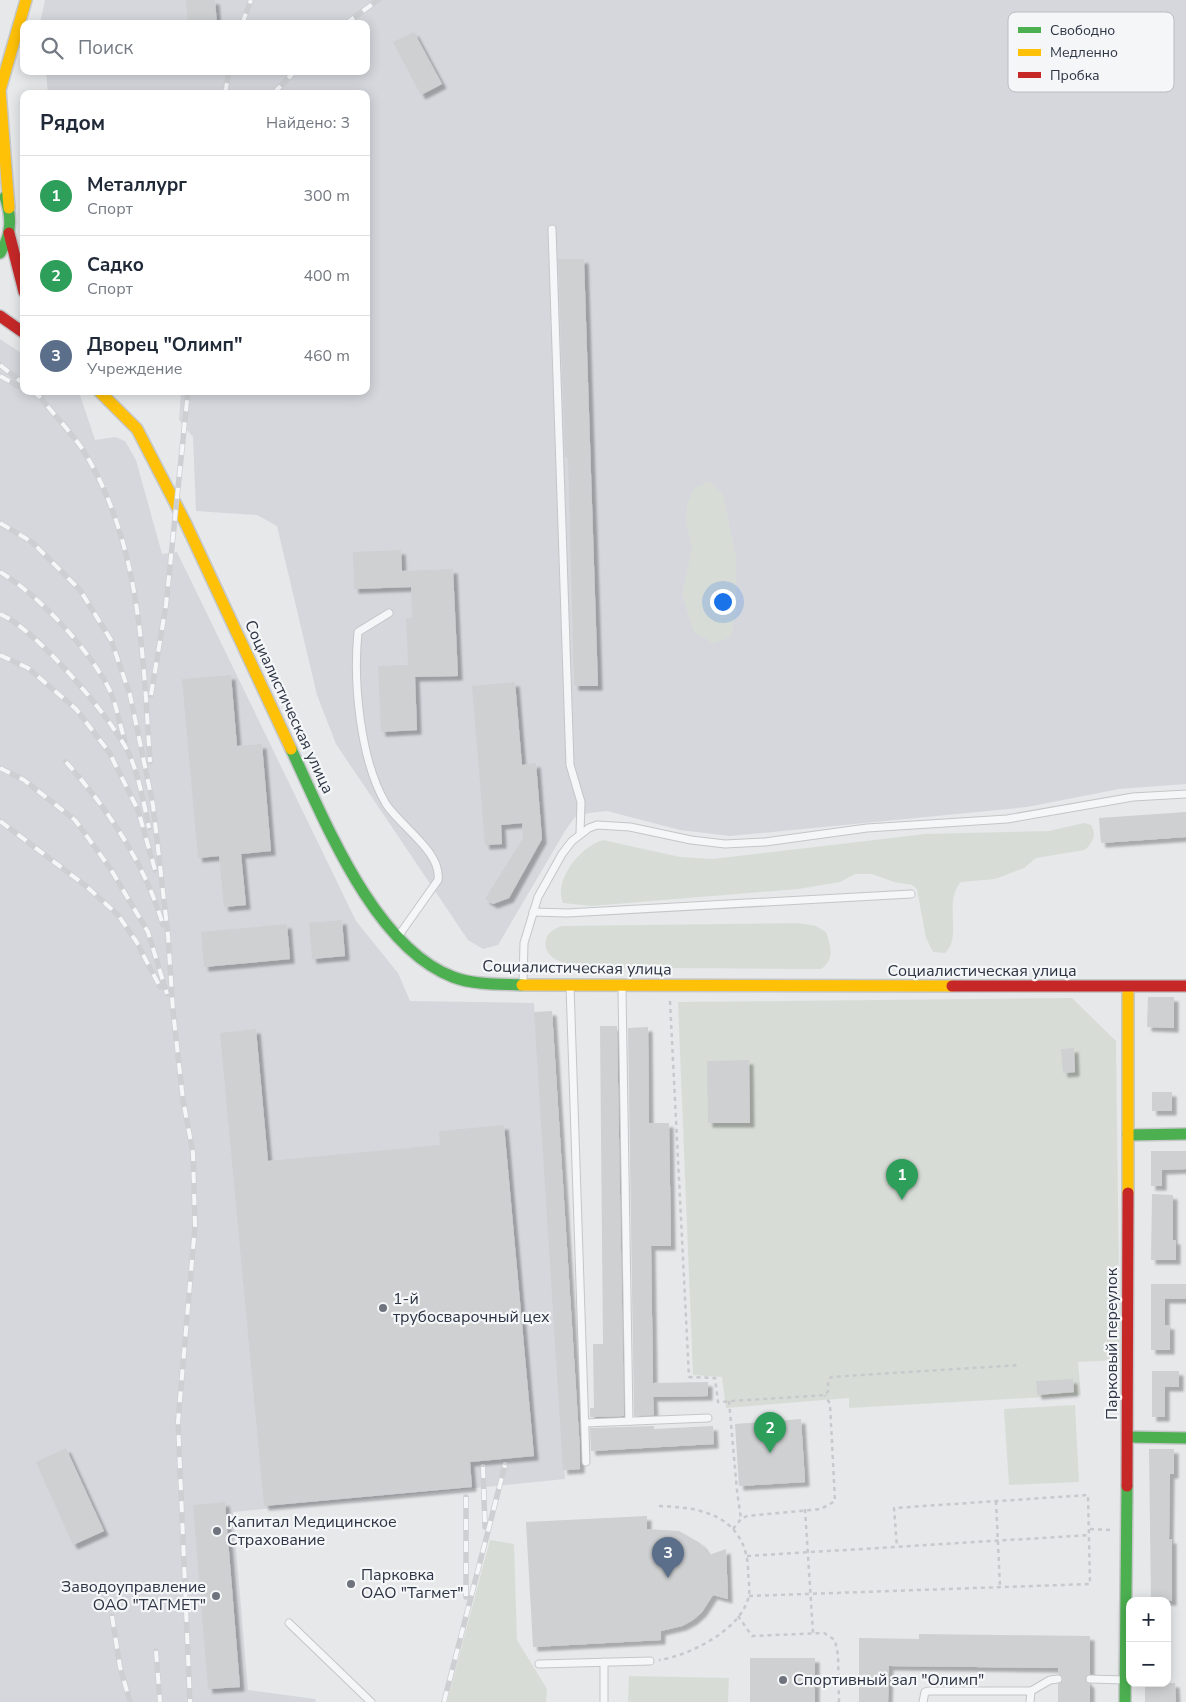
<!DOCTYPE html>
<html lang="ru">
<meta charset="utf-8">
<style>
body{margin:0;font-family:"Nunito Sans",sans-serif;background:#f6f6f7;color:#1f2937}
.controls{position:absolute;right:15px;bottom:15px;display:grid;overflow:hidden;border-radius:10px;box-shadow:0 2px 12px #0003}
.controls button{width:45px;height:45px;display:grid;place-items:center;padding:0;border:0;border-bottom:1px solid #e0e1e3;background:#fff;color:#1f2937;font:25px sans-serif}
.you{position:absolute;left:722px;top:601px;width:18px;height:18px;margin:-12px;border:4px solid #fff;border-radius:50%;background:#1a73e8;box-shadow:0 0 0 8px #1a73e833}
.badge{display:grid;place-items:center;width:32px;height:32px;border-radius:50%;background:#1a73e8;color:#fff;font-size:16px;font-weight:700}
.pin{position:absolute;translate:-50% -41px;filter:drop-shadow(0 1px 2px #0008)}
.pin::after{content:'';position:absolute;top:26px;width:18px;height:15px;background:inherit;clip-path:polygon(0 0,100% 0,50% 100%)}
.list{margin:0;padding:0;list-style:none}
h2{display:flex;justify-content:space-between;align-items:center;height:65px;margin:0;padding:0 20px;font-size:21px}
h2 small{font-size:16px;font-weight:400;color:#747a83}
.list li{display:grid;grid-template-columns:32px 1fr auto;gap:15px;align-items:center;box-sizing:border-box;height:80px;padding:0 20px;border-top:1px solid #e0e1e3}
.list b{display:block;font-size:19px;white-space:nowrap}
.list p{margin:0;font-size:16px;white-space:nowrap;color:#747a83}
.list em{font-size:16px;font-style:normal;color:#747a83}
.icon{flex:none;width:28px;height:28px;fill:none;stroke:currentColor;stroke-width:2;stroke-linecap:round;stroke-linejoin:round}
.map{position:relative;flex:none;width:1186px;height:1702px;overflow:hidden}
.search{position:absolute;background:#fff;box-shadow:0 2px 12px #0003;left:20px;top:20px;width:350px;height:55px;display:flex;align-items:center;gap:12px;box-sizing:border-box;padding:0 18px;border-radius:10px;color:#747a83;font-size:19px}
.panel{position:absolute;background:#fff;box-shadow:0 2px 12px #0003;left:20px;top:90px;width:350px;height:305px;border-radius:10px}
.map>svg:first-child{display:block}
</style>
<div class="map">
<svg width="1186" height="1702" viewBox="0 0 1186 1702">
<defs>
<filter id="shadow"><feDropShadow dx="4.5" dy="4.5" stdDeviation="1" flood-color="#0004"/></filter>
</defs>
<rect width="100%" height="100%" fill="#e6e8ea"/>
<!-- built -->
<g fill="#d5d7dd">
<polygon points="45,0 1186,0 1186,784 1119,789 1027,807 730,836 680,830 607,811 589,813 575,817 565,831 498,945 483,949 468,940 336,744 317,695 277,526 257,515 196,511 193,437 179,420 181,391 366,391 366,94 48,94 46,71 366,71 366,24 40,24"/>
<polygon points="0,339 24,355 24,391 75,391 80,395 95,440 115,437 125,441 136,460 162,554 177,552 356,921 398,973 410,1001 534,1003 565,1479 233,1512 248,1690 315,1699 316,1702 0,1702"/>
</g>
<!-- green -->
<g fill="#d7ddd6">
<polygon points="710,481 723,494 736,556 736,609 731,637 713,643 694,632 682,594 692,548 686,522 687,505 694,488"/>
<path d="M 1084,823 L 1091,825 C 1097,835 1093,842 1085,850 L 1036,858 L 1024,868 L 995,879 L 961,882 C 943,901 963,937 945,953 L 933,952 L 926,938 L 917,889 L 912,885 L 894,882 L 872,874 L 855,874 L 840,882 L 798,889 L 591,906 L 563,903 C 553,880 581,846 603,840 L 680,857 L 712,859 L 925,834 L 1049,831 Z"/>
<path d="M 798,923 L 816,926 L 826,932 C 831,947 835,959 821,969 C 767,969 714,968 661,968 C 636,968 575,971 555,959 C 548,955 544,947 546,940 C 547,932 556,928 562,926 Z"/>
<polygon points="1072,998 1116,1041 1120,1360 1078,1362 1081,1395 849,1408 849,1398 726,1408 722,1377 693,1375 678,1002"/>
<polygon points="1075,1405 1079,1482 1009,1485 1004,1409"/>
<polygon points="490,1540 514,1544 517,1640 547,1689 546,1702 447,1702"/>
<polygon points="629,1676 729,1678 728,1702 628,1702"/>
</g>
<!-- building -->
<g fill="#ced0d2" filter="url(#shadow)">
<polygon points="186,0 215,0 217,24 188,24"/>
<polygon points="414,32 442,84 421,95 393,42"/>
<polygon points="558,259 584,259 598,686 574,686 568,457 565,457"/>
<polygon points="401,550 402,571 453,569 458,676 415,677 417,730 381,732 378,666 408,665 406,618 412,618 411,587 354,589 353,552"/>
<polygon points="231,675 237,746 262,744 271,851 241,854 246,905 224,907 219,856 198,858 182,679"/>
<polygon points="515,682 522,765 536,763 542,839 509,898 493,904 485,899 523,838 522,823 501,825 502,844 485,845 472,686"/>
<polygon points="1186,812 1186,837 1101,843 1099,818"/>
<polygon points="342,920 345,956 312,959 309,923"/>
<polygon points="287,924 290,959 204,967 201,932"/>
<polygon points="1148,997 1174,997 1174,1028 1147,1027"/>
<polygon points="552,1011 580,1452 580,1469 563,1470 534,1012"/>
<polygon points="600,1026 617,1026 624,1416 590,1417 590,1408 594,1408 593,1344 603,1344"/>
<polygon points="648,1027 649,1123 669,1123 671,1246 651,1246 653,1383 708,1382 708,1396 653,1397 654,1415 634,1416 628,1028"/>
<polygon points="256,1029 268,1161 440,1145 439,1131 504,1125 534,1456 470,1462 472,1487 264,1506 220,1033"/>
<polygon points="1074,1048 1075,1072 1063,1073 1061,1049"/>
<polygon points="749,1060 750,1123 708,1123 707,1061"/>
<rect x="1152" y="1092" width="20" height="19"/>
<polygon points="1151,1151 1186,1151 1186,1169 1162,1170 1162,1186 1151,1186"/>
<polygon points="1152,1194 1173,1195 1173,1240 1176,1240 1176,1260 1151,1260"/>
<polygon points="1151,1284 1186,1284 1186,1299 1165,1299 1165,1325 1170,1325 1170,1350 1151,1350"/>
<polygon points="1152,1371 1179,1371 1179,1387 1165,1387 1165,1417 1152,1417"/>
<polygon points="1073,1379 1074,1392 1037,1395 1036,1381"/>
<polygon points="801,1419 805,1482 739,1486 735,1424"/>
<polygon points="654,1426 654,1429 713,1426 714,1444 591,1451 590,1428"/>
<polygon points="66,1448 104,1531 73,1545 36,1462"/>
<polygon points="1149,1449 1174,1449 1174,1474 1170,1474 1169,1539 1172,1539 1172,1601 1151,1601"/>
<polygon points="225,1502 240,1687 208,1689 193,1505"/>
<polygon points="647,1516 647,1529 679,1531 700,1543 709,1555 726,1549 728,1599 713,1595 702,1612 693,1620 682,1626 661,1631 661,1640 533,1647 526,1522"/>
<polygon points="919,1634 1090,1636 1090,1674 1085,1679 1090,1684 1090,1702 1058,1702 1058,1684 1063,1679 1058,1674 1058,1668 889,1666 888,1702 859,1702 859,1638 919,1639"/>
<rect x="750" y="1658" width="65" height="44"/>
<polygon points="1145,1683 1175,1683 1176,1702 1145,1702"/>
</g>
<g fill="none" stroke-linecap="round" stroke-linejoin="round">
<!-- lane casing -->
<g stroke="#c4c6c8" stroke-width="9">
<g id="lane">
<polyline points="552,229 570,765 581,802 580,833"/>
<path d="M 389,613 L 358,632 C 353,682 360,760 386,804 C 401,827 442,852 438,880 L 397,938"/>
<polyline points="533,912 567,913 911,894"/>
<polyline points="523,984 524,943 538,897 562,854 572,841 589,828 597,825 630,827 691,840 725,844 765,842 867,828 1007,819 1133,797 1186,794"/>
<polyline points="570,986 586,1462"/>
<polyline points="622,990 629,1421"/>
<polyline points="585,1423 708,1418"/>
<polyline points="289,1623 371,1702"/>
<polyline points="604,1662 604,1702"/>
<polyline points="539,1664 650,1661"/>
<polyline points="1090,1679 1125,1680"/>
<polyline points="1031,1691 1050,1680 1058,1679"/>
<polyline points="923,1702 925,1692 929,1691 1031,1691 1030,1702"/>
</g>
</g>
<!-- fast casing -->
<g stroke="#c4c6c8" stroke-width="14">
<g id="fast">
<path d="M 0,253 C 12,235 12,217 5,197"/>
<path d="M 291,749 C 325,821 374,947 453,977 C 474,985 500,984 522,985"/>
<polyline points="1128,1135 1186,1134"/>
<polyline points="1128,1437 1186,1438"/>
<polyline points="1125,1702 1127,1486"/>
</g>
</g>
<!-- slow casing -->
<g stroke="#c4c6c8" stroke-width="14">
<g id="slow">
<polyline points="9,208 0,90 26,0"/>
<polyline points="99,391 137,429 186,524 291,749"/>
<polyline points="522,985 952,986"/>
<polyline points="1128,987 1128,1193"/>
</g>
</g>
<!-- jam casing -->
<g stroke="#c4c6c8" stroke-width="14">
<g id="jam">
<polyline points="9,233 24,292"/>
<polyline points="0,316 24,333"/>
<polyline points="952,986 1186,986"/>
<polyline points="1127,1486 1128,1193"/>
</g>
</g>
<!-- path -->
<g stroke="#c7c9cc" stroke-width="2.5" stroke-dasharray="4 4" stroke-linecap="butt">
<polyline points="670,1001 689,1377 715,1378 718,1402 825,1395 828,1391 828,1380 831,1377 1020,1365"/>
<polyline points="729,1401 737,1491 741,1519"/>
<polyline points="996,1501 1000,1587"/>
<path d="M 659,1506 C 681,1507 702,1508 722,1520 C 739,1531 747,1548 748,1568 C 748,1577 750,1587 749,1595 C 743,1629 689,1656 659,1660"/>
<polyline points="805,1509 813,1633"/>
<polyline points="733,1529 741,1519 747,1516 821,1509 835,1501 830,1404 825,1395"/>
<polyline points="1090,1529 1110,1530"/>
<polyline points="747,1556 1090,1535"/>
<polyline points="749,1596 1090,1584 1088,1495 894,1508 897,1547"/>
<polyline points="738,1616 752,1636 824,1633 835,1640 838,1655 839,1702"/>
</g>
<!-- lane -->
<use href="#lane" stroke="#f5f6f7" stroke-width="7"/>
<!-- fast -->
<use href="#fast" stroke="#4caf50" stroke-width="11"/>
<!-- slow -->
<use href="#slow" stroke="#ffc107" stroke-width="11"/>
<!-- jam -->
<use href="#jam" stroke="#c62828" stroke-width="11"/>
<!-- rail casing -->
<g stroke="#cecfd2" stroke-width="5.5">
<g id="rail">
<polyline points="242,24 251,0"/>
<polyline points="345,24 378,0"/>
<polyline points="225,94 229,71"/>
<polyline points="273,94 295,71"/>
<polyline points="0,365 24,384"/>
<polyline points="0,376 18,386"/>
<path d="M 32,391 L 40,397 C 54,415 71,432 83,450 C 141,543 143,656 150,762"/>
<polyline points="0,523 32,542 80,590 111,640 130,695 153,805 168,935 173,1011 183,1100 193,1153 195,1226 178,1422 190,1702"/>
<path d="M 0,572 C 39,595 92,652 111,693 C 117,708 120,726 125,741"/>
<path d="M 0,614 C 35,628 113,719 129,754 C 139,776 144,804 149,828"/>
<polyline points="0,655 28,668 76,709 109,752 138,810 155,870"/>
<polyline points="151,695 166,605 188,391"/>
<path d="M 66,762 C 108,809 145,864 163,925"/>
<polyline points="0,768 24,780 75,820 110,868 148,932 167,994"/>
<polyline points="0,821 86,886 118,915 136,941 160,987"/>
<polyline points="483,1467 485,1527"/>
<polyline points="466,1497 466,1597"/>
<polyline points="112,1616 120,1667 130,1702"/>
<polyline points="156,1651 160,1702"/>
<polyline points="444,1702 505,1465"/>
</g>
</g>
<!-- rail -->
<use href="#rail" stroke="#f4f6f8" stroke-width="4" stroke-dasharray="11" stroke-linecap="butt"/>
</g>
<!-- markers -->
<g fill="#6e737d" stroke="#f4f6f8" stroke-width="2">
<circle cx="383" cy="1308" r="5"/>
<circle cx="217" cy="1531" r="5"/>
<circle cx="351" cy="1584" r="5"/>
<circle cx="216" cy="1596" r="5"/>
<circle cx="783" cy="1680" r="5"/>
</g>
<g text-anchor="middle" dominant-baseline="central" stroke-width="4.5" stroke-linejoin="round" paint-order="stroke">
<!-- street labels -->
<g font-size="16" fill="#2d3443" stroke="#f4f6f8">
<text transform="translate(289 707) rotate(65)">Социалистическая улица</text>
<text transform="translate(577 968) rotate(1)">Социалистическая улица</text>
<text x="982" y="971">Социалистическая улица</text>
<text transform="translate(1112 1344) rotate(-90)">Парковый переулок</text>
</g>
<!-- poi labels -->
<g font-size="16" fill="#2d3443" stroke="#f4f6f8" text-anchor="start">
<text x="393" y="1299">1-й<tspan x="393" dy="18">трубосварочный цех</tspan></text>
<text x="227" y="1522">Капитал Медицинское<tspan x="227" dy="18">Страхование</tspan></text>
<text x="361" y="1575">Парковка<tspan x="361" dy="18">ОАО "Тагмет"</tspan></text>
<text x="206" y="1587" text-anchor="end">Заводоуправление<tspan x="206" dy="18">ОАО "ТАГМЕТ"</tspan></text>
<text x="793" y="1680">Спортивный зал "Олимп"</text>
</g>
</g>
<!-- legend -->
<rect x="1008" y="12" width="166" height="80" rx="8" fill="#f4f6f8" stroke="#b8bcc2" stroke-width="1"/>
<rect x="1018" y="27" width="23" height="6" fill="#4caf50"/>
<rect x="1018" y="49" width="23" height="7" fill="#ffc107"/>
<rect x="1018" y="72" width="23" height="6" fill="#c62828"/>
<g font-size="14" fill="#2d3443">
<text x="1050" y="35">Свободно</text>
<text x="1050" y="57">Медленно</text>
<text x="1050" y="80">Пробка</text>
</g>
</svg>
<div class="controls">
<button>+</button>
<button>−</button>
</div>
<div class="you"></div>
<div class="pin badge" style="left:902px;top:1200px;background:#2e9e5b">1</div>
<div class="pin badge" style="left:770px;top:1453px;background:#2e9e5b">2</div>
<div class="pin badge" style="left:668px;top:1578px;background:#5c6f8a">3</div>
<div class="search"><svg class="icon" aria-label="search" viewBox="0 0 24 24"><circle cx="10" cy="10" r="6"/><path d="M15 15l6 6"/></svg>Поиск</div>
<section class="panel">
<h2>Рядом<small>Найдено: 3</small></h2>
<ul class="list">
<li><span class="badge" style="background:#2e9e5b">1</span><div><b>Металлург</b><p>Спорт</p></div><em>300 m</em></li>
<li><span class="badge" style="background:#2e9e5b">2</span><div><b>Садко</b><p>Спорт</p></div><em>400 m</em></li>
<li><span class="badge" style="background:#5c6f8a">3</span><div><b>Дворец &quot;Олимп&quot;</b><p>Учреждение</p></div><em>460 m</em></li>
</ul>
</section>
</div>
